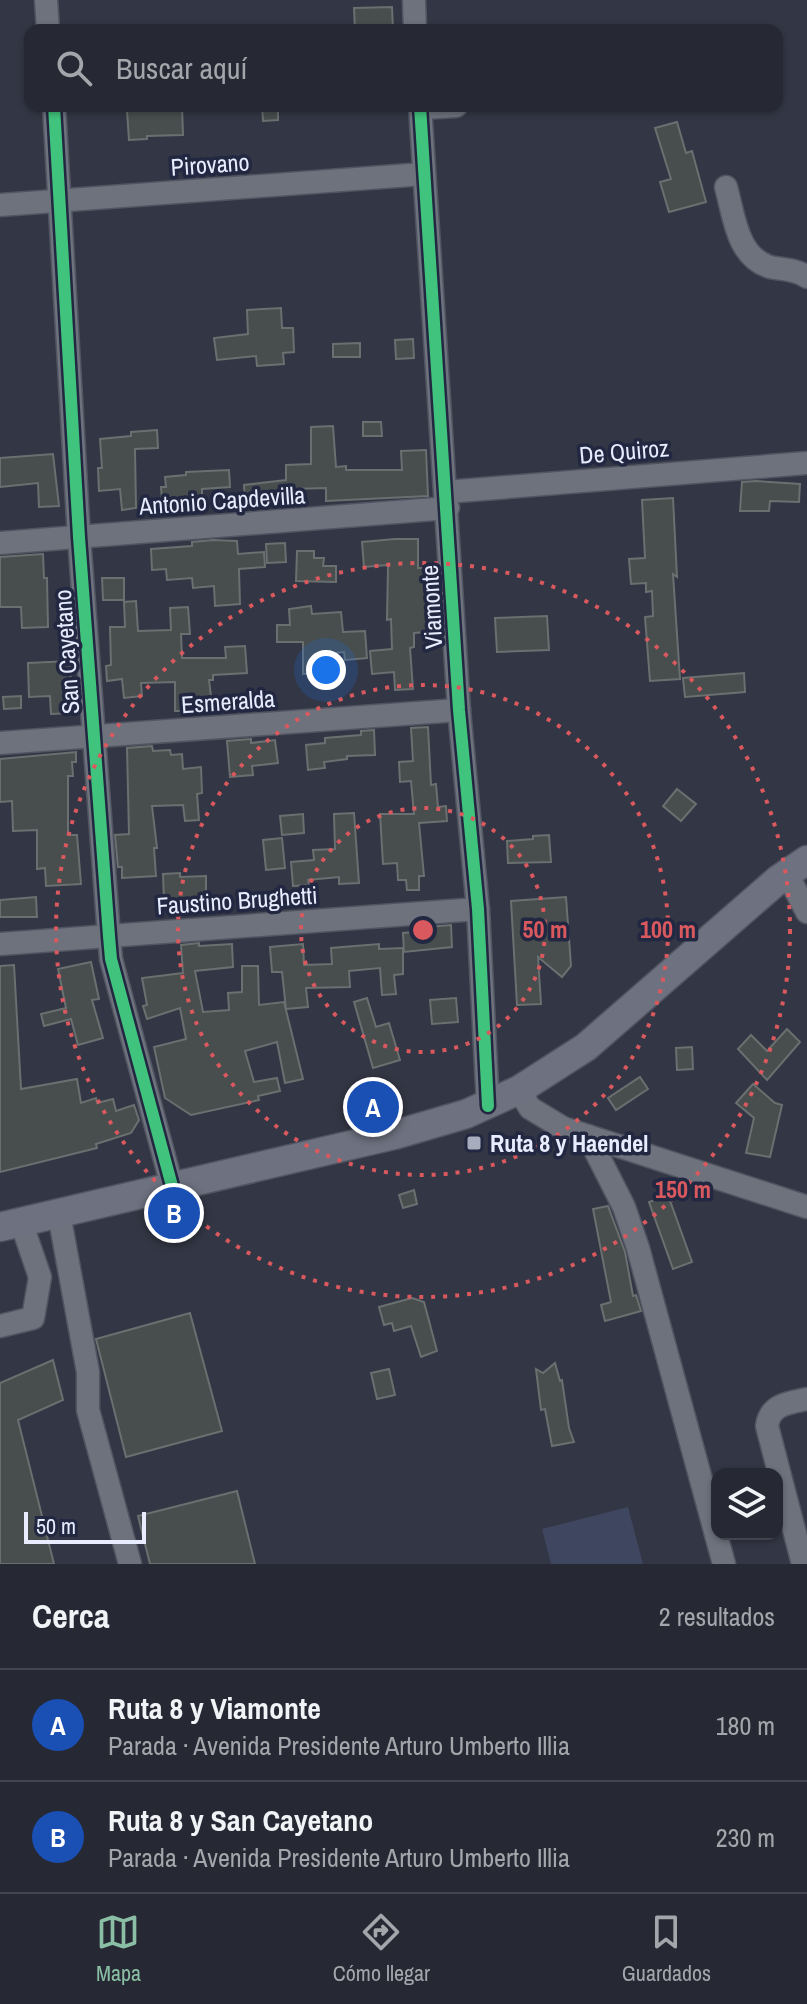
<!DOCTYPE html>
<html lang="es">
<meta charset="utf-8">
<style>
body{margin:0;font-family:"Archivo Narrow",sans-serif;background:#32343f;color:#f1f3f6}
.controls{position:absolute;right:24px;bottom:24px;display:grid;overflow:hidden;border-radius:16px;box-shadow:0 2px 6px #0004}
.controls button{width:72px;height:72px;display:grid;place-items:center;padding:0;border:0;border-bottom:2px solid #42444e;background:#262833;color:#f1f3f6;font:40px sans-serif}
.scale{position:absolute;left:24px;bottom:20px;width:122px;box-sizing:border-box;padding-left:8px;border:4px solid #e7edfe;border-top:0;font-size:22px;line-height:28px;white-space:nowrap;color:#e7edfe;-webkit-text-stroke:6px #222841;paint-order:stroke}
.you{position:absolute;left:326px;top:670px;width:28px;height:28px;margin:-20px;border:6px solid #fff;border-radius:50%;background:#1a73e8;box-shadow:0 0 0 12px #1a73e833}
.badge{display:grid;place-items:center;width:52px;height:52px;border-radius:50%;background:#8abfa5;color:#fff;font-size:26px;font-weight:700}
.pin{position:absolute;translate:-50% -50%;border:4px solid #fff;box-shadow:0 2px 8px #0006}
.list{margin:0;padding:0;list-style:none}
h2{display:flex;justify-content:space-between;align-items:center;height:104px;margin:0;padding:0 32px;font-size:34px}
h2 small{font-size:26px;font-weight:400;color:#a4a6ac}
.list li{display:grid;grid-template-columns:52px 1fr auto;gap:24px;align-items:center;box-sizing:border-box;height:112px;padding:0 32px;border-top:2px solid #42444e}
.list b{display:block;font-size:30px;white-space:nowrap}
.list p{margin:0;font-size:26px;white-space:nowrap;color:#a4a6ac}
.list em{font-size:26px;font-style:normal;color:#a4a6ac}
.icon{flex:none;width:44px;height:44px;fill:none;stroke:currentColor;stroke-width:2;stroke-linecap:round;stroke-linejoin:round}
.map{position:relative;flex:none;width:807px;height:1564px;overflow:hidden}
.search{position:absolute;background:#262833;box-shadow:0 2px 6px #0004;left:24px;right:24px;top:24px;height:88px;display:flex;align-items:center;gap:20px;box-sizing:border-box;padding:0 28px;border-radius:16px;color:#a4a6ac;font-size:30px}
.sheet{height:328px;background:#262833}
nav{display:flex;justify-content:space-around;align-items:center;box-sizing:border-box;height:112px;border-top:2px solid #42444e;background:#262833;font-size:22px;color:#a4a6ac}
nav a{display:grid;justify-items:center;gap:4px}
nav .on{color:#8abfa5}
.map>svg:first-child{display:block}
</style>
<div class="map">
<svg width="807" height="1564" viewBox="0 0 807 1564">
<rect width="100%" height="100%" fill="#333644"/>
<!-- green -->
<polygon fill="#3f465f" points="628,1507 643,1564 551,1564 542,1529"/>
<!-- building -->
<g fill="#484d4e" stroke="#6a6f6f" stroke-width="2">
<polygon points="392,7 393,30 355,30 354,8"/>
<polygon points="158,106 182,106 183,135 147,136 147,139 129,140 127,111 158,109"/>
<polygon points="262,106 278,106 278,120 263,121"/>
<polygon points="677,122 686,153 692,151 706,202 669,212 660,182 671,179 655,128"/>
<polygon points="281,308 282,328 293,328 294,352 283,353 284,364 257,366 256,356 217,360 214,338 248,334 247,310"/>
<polygon points="413,339 414,358 396,359 395,340"/>
<polygon points="360,343 360,357 333,357 333,344"/>
<polygon points="363,422 381,422 382,436 363,436"/>
<polygon points="333,426 336,467 346,466 346,470 402,470 401,451 426,450 428,496 326,501 326,488 292,489 292,499 245,503 244,485 286,480 286,465 311,464 311,427"/>
<polygon points="157,430 158,448 135,449 136,508 122,510 120,489 99,491 98,468 102,468 100,439 131,436 131,432"/>
<polygon points="53,454 59,506 39,507 38,483 0,487 0,458"/>
<polygon points="229,470 230,487 202,489 202,496 162,500 161,487 166,487 165,477 186,475 186,472"/>
<polygon points="756,481 800,484 799,502 770,501 769,511 740,511 742,482"/>
<polygon points="673,498 677,577 673,574 680,679 650,681 645,617 653,616 652,591 646,592 646,583 631,584 629,559 645,558 642,500"/>
<polygon points="395,539 418,539 418,568 431,568 432,617 427,617 428,632 414,633 414,647 410,648 413,689 395,690 394,672 372,674 370,651 392,649 391,619 387,620 388,565 364,567 362,542"/>
<polygon points="213,540 237,541 238,554 264,552 265,567 239,569 240,604 215,606 214,586 193,588 192,578 167,580 166,569 152,570 151,549 192,546 192,542"/>
<polygon points="285,543 286,562 267,563 266,544"/>
<polygon points="297,551 314,551 314,558 324,558 323,566 336,566 336,582 296,581"/>
<polygon points="43,554 44,578 47,578 48,627 22,628 21,607 0,607 0,557"/>
<polygon points="102,578 124,578 124,600 103,600"/>
<polygon points="136,601 138,631 171,630 170,608 188,607 190,634 181,634 182,658 226,658 225,647 245,646 247,673 213,675 213,680 209,680 211,697 194,698 194,711 175,711 175,682 141,683 142,696 124,698 122,679 107,681 106,666 111,665 110,627 125,627 124,602"/>
<polygon points="311,606 312,614 341,612 343,632 365,631 367,658 345,660 344,652 316,655 316,673 303,674 303,642 277,642 277,625 290,625 289,609"/>
<polygon points="547,616 549,650 497,652 495,618"/>
<polygon points="70,661 72,713 51,714 50,696 29,697 28,663"/>
<polygon points="744,673 745,692 685,697 683,678"/>
<polygon points="21,696 21,708 4,709 3,697"/>
<polygon points="428,727 431,785 436,784 438,807 446,806 447,821 419,823 424,876 419,876 419,890 407,890 406,880 398,880 397,863 383,864 380,814 414,814 411,781 400,782 399,762 413,761 411,728"/>
<polygon points="374,730 375,755 347,756 347,759 324,762 325,768 308,770 306,745 325,743 325,738 361,735 361,731"/>
<polygon points="251,739 251,743 275,740 278,763 252,766 253,775 230,777 227,741"/>
<polygon points="152,746 153,751 170,750 171,755 182,754 183,769 201,767 202,793 197,794 199,820 185,821 183,805 152,806 157,848 154,848 156,876 122,878 122,867 118,867 115,835 129,834 127,748"/>
<polygon points="76,752 76,762 72,762 73,776 68,776 68,835 77,835 81,884 46,886 45,868 37,869 37,830 13,831 12,801 0,802 0,759"/>
<polygon points="677,789 696,804 681,821 663,806"/>
<polygon points="354,813 359,883 339,884 339,877 308,880 309,885 293,886 291,862 314,860 313,850 335,849 334,814"/>
<polygon points="303,814 304,833 282,835 280,816"/>
<polygon points="549,835 551,862 508,863 507,841 533,839 533,836"/>
<polygon points="282,838 285,868 266,870 263,840"/>
<polygon points="180,873 180,877 206,876 206,896 164,901 163,874"/>
<polygon points="36,897 37,917 0,917 0,900"/>
<polygon points="566,897 571,966 562,977 538,957 541,1004 517,1005 511,901"/>
<polygon points="451,925 452,947 404,952 403,933 429,931 428,927"/>
<polygon points="199,943 199,946 232,944 233,967 195,971 203,1012 229,1010 228,993 242,992 242,966 258,966 259,1005 284,1002 303,1079 285,1083 277,1042 245,1051 254,1082 277,1078 280,1091 258,1096 259,1100 191,1115 165,1098 154,1047 186,1039 180,1008 147,1019 143,1006 147,1005 142,978 183,973 181,945"/>
<polygon points="303,944 304,965 332,964 331,948 379,944 379,949 403,948 403,974 394,975 396,994 382,995 380,968 349,971 350,987 306,988 308,1007 286,1009 282,972 272,972 270,947"/>
<polygon points="91,962 99,999 92,1000 103,1038 78,1045 71,1019 44,1026 41,1014 66,1008 58,969"/>
<polygon points="14,965 21,1089 77,1079 81,1103 96,1098 97,1103 113,1099 116,1111 134,1105 139,1120 131,1133 96,1144 97,1148 0,1172 0,966"/>
<polygon points="367,998 376,1027 389,1023 400,1060 373,1068 354,1002"/>
<polygon points="456,998 458,1022 432,1024 430,1000"/>
<polygon points="787,1029 800,1042 767,1080 738,1049 751,1035 767,1051"/>
<polygon points="692,1047 693,1069 677,1070 676,1048"/>
<polygon points="640,1077 648,1089 616,1110 608,1098"/>
<polygon points="753,1084 775,1103 782,1105 770,1157 746,1153 754,1118 736,1103"/>
<polygon points="414,1190 417,1204 403,1208 399,1195"/>
<polygon points="668,1195 692,1262 673,1269 649,1202"/>
<polygon points="608,1206 625,1252 633,1296 636,1295 641,1311 605,1321 601,1305 611,1302 593,1209"/>
<polygon points="412,1298 424,1302 437,1351 421,1357 411,1326 394,1331 392,1323 384,1325 379,1307"/>
<polygon points="190,1313 222,1431 126,1457 96,1339"/>
<polygon points="53,1360 63,1400 18,1420 54,1564 0,1564 0,1383"/>
<polygon points="555,1363 560,1381 562,1380 569,1428 574,1442 552,1446 545,1409 541,1410 536,1369 543,1373"/>
<polygon points="389,1369 395,1395 377,1399 371,1373"/>
<polygon points="237,1491 255,1564 150,1564 138,1516"/>
</g>
<g fill="none" stroke-linecap="round" stroke-linejoin="round">
<!-- minor casing -->
<g stroke="#515461" stroke-width="25">
<g id="minor">
<polyline points="46,0 48,30"/>
<polyline points="414,0 415,30"/>
<polyline points="54,106 79,537 109,936 111,959 172,1186"/>
<polyline points="420,106 459,710 478,909 488,1106"/>
<polyline points="420,108 456,106"/>
<path d="M 726,187 C 734,216 737,257 770,267 C 783,270 796,269 807,277"/>
<polyline points="0,205 424,174"/>
<polyline points="446,492 807,463"/>
<polyline points="0,543 448,508"/>
<polyline points="0,743 459,710"/>
<polyline points="787,874 807,912"/>
<polyline points="0,944 478,909"/>
<polyline points="519,1090 530,1108 563,1128 807,1207"/>
<polyline points="588,1136 624,1207 638,1248 724,1564"/>
<polyline points="59,1214 88,1372 88,1410 130,1564"/>
<polyline points="0,1326 33,1318 40,1277 21,1222"/>
<path d="M 803,1564 L 767,1426 C 770,1404 788,1403 807,1399"/>
</g>
</g>
<!-- major casing -->
<g stroke="#515461" stroke-width="31">
<polyline id="major" points="0,1227 394,1135 466,1114 519,1090 586,1047 779,879 807,860"/>
</g>
<!-- minor -->
<use href="#minor" stroke="#6e727d" stroke-width="22"/>
<!-- major -->
<use href="#major" stroke="#6e717f" stroke-width="28"/>
<!-- cycleway casing -->
<g stroke="#222841" stroke-width="17">
<g id="cycleway">
<polyline points="54,106 79,537 109,936 111,959 172,1186"/>
<polyline points="420,106 459,710 478,909 488,1106"/>
</g>
</g>
<!-- cycleway -->
<use href="#cycleway" stroke="#40c37c" stroke-width="12"/>
</g>
<!-- distance rings -->
<g fill="none" stroke="#da595e" stroke-width="4" stroke-dasharray="4 8">
<circle cx="423" cy="930" r="122"/>
<circle cx="423" cy="930" r="245"/>
<circle cx="423" cy="930" r="367"/>
</g>
<!-- markers -->
<rect fill="#a8adbd" stroke="#222841" stroke-width="3" x="466" y="1135" width="16" height="16" rx="4"/>
<g text-anchor="middle" dominant-baseline="central" stroke-width="7" stroke-linejoin="round" paint-order="stroke">
<!-- street labels -->
<g font-size="24" fill="#e7edfe" stroke="#222841">
<text transform="translate(210 164) rotate(-4)">Pirovano</text>
<text transform="translate(624 451) rotate(-5)">De Quiroz</text>
<text transform="translate(222 500) rotate(-4)">Antonio Capdevilla</text>
<text transform="translate(431 607) rotate(-93)">Viamonte</text>
<text transform="translate(66 652) rotate(-94)">San Cayetano</text>
<text transform="translate(228 701) rotate(-4)">Esmeralda</text>
<text transform="translate(237 900) rotate(-4)">Faustino Brughetti</text>
</g>
<!-- poi labels -->
<g font-size="24" font-weight="bold" fill="#e7edfe" stroke="#222841" text-anchor="start">
<text x="490" y="1143">Ruta 8 y Haendel</text>
</g>
</g>
<circle cx="423" cy="930" r="12" fill="#da595e" stroke="#222841" stroke-width="4"/>
<g font-size="24" text-anchor="middle" font-weight="bold" fill="#da595e" stroke="#222841" stroke-width="7" stroke-linejoin="round" paint-order="stroke">
<text x="545" y="938">50 m</text>
<text x="668" y="938">100 m</text>
<text x="683" y="1198">150 m</text>
</g>
</svg>
<div class="controls">
<button><svg class="icon" aria-label="layers" viewBox="0 0 24 24"><path d="M12 4l9 5-9 5-9-5zM3 14l9 5 9-5"/></svg></button>
</div>
<div class="scale">50 m</div>
<div class="you"></div>
<div class="pin badge" style="left:373px;top:1107px;background:#1a4fb4">A</div>
<div class="pin badge" style="left:174px;top:1213px;background:#1a4fb4">B</div>
<div class="search"><svg class="icon" aria-label="search" viewBox="0 0 24 24"><circle cx="10" cy="10" r="6"/><path d="M15 15l6 6"/></svg>Buscar aquí</div>
</div>
<section class="sheet">
<h2>Cerca<small>2 resultados</small></h2>
<ul class="list">
<li><span class="badge" style="background:#1a4fb4">A</span><div><b>Ruta 8 y Viamonte</b><p>Parada · Avenida Presidente Arturo Umberto Illia</p></div><em>180 m</em></li>
<li><span class="badge" style="background:#1a4fb4">B</span><div><b>Ruta 8 y San Cayetano</b><p>Parada · Avenida Presidente Arturo Umberto Illia</p></div><em>230 m</em></li>
</ul>
</section>
<nav>
<a class="on"><svg class="icon" aria-label="map" viewBox="0 0 24 24"><path d="M3 6l6-2 6 2 6-2v14l-6 2-6-2-6 2zM9 4v14M15 6v14"/></svg>Mapa</a>
<a><svg class="icon" aria-label="directions" viewBox="0 0 24 24"><path d="M12 3l9 9-9 9-9-9zM9 14v-3h6M13 9l2 2-2 2"/></svg>Cómo llegar</a>
<a><svg class="icon" aria-label="saved" viewBox="0 0 24 24"><path d="M7 4h10v16l-5-4-5 4z"/></svg>Guardados</a>
</nav>
